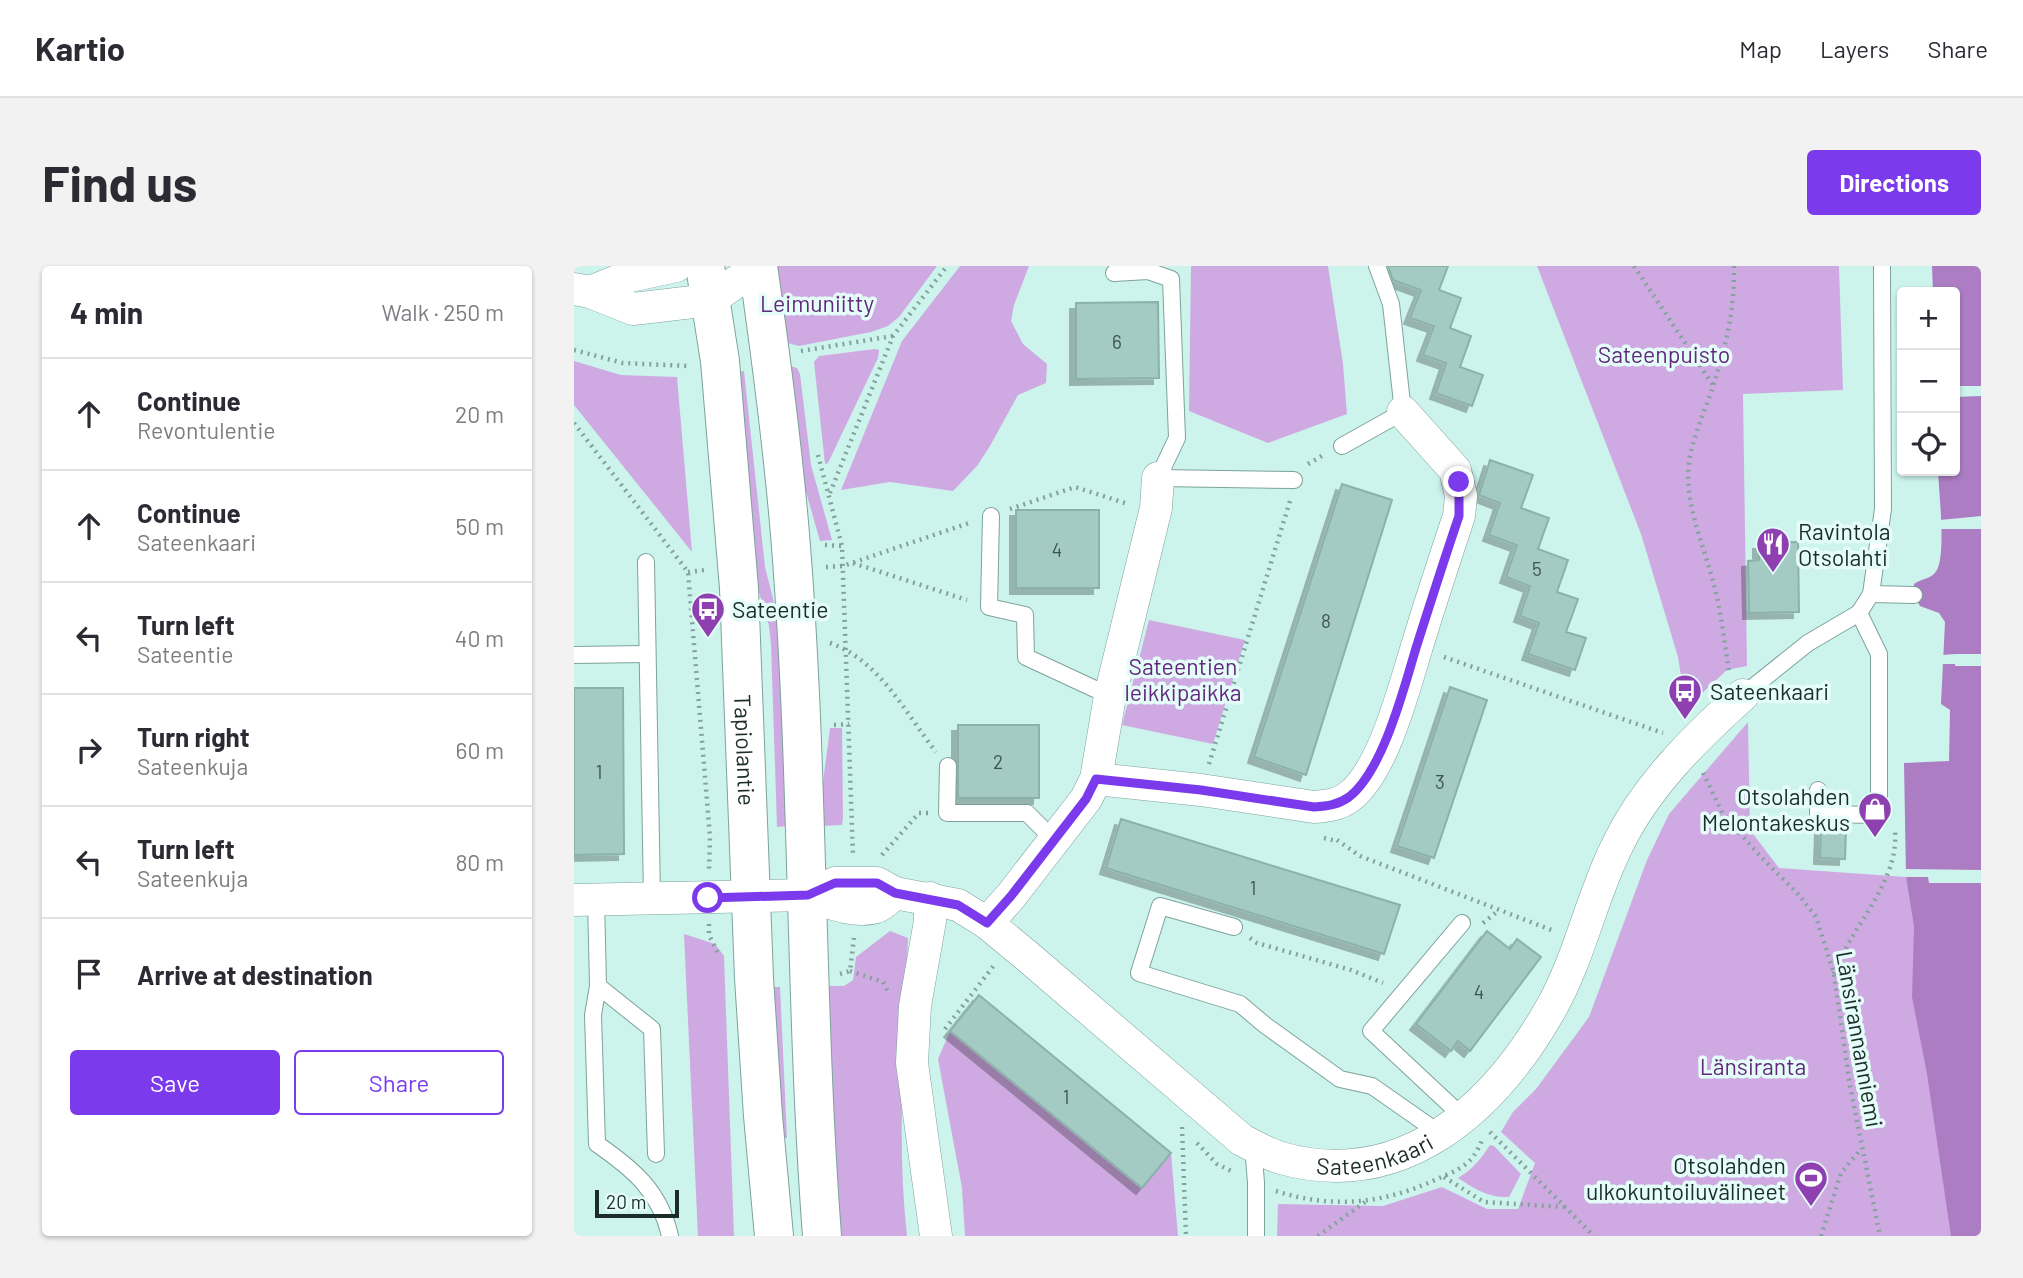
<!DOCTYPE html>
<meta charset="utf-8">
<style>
body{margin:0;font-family:Barlow,sans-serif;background:#f2f2f3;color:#2b2b33}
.controls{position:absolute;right:21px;top:21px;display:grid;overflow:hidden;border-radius:7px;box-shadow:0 2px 5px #0004}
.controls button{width:63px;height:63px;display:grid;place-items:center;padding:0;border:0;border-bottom:2px solid #e1e1e2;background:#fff;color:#2b2b33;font:35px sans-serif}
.scale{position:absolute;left:21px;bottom:18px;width:84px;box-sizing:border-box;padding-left:7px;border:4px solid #1c2c29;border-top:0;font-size:19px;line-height:24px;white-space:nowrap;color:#1c2c29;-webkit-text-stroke:5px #e5fdf9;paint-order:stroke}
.stop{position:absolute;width:21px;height:21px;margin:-16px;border:5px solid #7c3aed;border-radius:50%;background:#fff}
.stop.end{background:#7c3aed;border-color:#fff;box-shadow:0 2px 7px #0008}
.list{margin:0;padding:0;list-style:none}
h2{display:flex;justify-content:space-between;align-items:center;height:91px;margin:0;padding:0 28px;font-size:30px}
h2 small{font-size:23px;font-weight:400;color:#7c7c81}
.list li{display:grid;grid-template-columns:46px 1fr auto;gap:21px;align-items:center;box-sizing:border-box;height:112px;padding:0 28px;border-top:2px solid #e1e1e2}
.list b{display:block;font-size:26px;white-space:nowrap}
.list p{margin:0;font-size:23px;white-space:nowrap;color:#7c7c81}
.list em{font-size:23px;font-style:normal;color:#7c7c81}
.actions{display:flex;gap:14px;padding:21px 28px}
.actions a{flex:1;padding:16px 0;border:2px solid #7c3aed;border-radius:7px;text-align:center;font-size:24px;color:#7c3aed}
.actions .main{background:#7c3aed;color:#fff}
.icon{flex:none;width:38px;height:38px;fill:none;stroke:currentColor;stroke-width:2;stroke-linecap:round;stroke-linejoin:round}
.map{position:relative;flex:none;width:1407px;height:970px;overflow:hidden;border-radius:7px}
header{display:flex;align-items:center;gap:42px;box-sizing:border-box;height:98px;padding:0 35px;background:#fff;border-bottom:2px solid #e1e1e2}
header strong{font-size:33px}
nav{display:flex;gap:38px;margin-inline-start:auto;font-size:24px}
.intro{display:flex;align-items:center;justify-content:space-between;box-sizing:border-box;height:168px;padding:0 42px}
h1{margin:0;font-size:49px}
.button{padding:18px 32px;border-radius:7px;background:#7c3aed;color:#fff;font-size:24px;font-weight:700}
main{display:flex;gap:42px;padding:0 42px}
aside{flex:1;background:#fff;border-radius:7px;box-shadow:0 2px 5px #0004}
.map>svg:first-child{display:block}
</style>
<header>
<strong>Kartio</strong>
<nav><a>Map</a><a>Layers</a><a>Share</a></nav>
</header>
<div class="intro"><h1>Find us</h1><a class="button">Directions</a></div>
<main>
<aside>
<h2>4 min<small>Walk · 250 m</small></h2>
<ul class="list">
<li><svg class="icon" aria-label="ahead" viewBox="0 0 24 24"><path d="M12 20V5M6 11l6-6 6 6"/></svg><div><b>Continue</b><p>Revontulentie</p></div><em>20 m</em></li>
<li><svg class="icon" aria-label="ahead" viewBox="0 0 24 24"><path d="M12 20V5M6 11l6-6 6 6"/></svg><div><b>Continue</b><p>Sateenkaari</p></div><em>50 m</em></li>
<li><svg class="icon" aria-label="left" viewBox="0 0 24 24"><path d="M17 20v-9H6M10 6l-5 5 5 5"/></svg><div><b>Turn left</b><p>Sateentie</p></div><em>40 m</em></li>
<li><svg class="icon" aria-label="right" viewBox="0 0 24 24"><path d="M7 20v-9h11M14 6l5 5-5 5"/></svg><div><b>Turn right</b><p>Sateenkuja</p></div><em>60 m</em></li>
<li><svg class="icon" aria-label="left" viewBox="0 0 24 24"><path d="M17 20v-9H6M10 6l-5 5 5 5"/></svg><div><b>Turn left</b><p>Sateenkuja</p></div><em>80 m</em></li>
<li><svg class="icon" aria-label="arrive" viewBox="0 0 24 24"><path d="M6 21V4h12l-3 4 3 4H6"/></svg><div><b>Arrive at destination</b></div></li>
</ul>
<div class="actions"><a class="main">Save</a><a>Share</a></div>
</aside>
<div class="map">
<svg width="1407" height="970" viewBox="0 0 1407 970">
<defs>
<filter id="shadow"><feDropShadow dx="-6" dy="6" stdDeviation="0" flood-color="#0004"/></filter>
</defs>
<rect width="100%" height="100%" fill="#ccf4ed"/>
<!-- green -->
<g fill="#cfaae2">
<polygon points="199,0 363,0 325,51 314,60 297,66 225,80 210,76"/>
<polygon points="386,0 455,0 440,39 437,55 449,78 473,98 472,117 444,129 416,180 403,200 379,225 316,216 267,224 328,75"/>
<polygon points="617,0 754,0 769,98 773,148 694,177 615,145"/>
<polygon points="963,0 1265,0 1269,124 1169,128 1173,400 1153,404 1112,442 1104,391 1067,268"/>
<polygon points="301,83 305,84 304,92 254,197 251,198 240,96 245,90"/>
<polygon points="0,95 47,109 103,111 118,286 0,139"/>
<polygon points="214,99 223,102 226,108 237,199 258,274 246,275 226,205"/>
<polygon points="170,105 191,301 204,352 215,560 203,561 197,378 195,360 183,319 160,107"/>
<polygon points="575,354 671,374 639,478 548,459"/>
<polygon points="1174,456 1176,564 1205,602 1332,611 1407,970 703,970 704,938 809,940 868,921 913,943 944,943 961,897 927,866 939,846 962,823 1015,751 1073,594 1095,548"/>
<polygon points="256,462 268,462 269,552 268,559 245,560 245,547"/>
<path d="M 316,665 L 334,672 C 331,771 322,871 333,970 L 267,970 L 251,720 L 270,720 L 279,714 L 282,691 Z"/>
<polygon points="110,668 141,678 150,690 160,970 124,970"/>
<polygon points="196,721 206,721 213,872 205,873"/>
<polygon points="376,765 567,922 597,887 604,970 391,970 388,922 364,793"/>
<path d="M 916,879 L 920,880 L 947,908 L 935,931 C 914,932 901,923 884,912 C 898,904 907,893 916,879 Z"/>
</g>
<!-- water -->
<path fill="#ac7dc3" d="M 1358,0 L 1407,0 L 1407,970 L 1377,970 L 1353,808 L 1338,731 L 1340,660 L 1332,611 L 1330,497 L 1375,495 L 1376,444 L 1367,438 L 1371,356 L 1365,347 L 1346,340 L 1340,329 L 1340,318 C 1348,312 1357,314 1363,304 C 1372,287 1365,227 1364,205 L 1381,205 L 1381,26 L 1359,26 Z"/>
<!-- pier -->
<g fill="#ccf4ed">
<polygon points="1381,120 1407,120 1407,130 1381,131"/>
<polygon points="1407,250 1407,263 1366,263 1366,254"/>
<polygon points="1381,388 1407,388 1407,400 1381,400 1381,398 1369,398 1369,389"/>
<polygon points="1331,603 1407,604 1407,617 1355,617 1354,611 1332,611"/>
</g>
<!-- building -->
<g fill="#a4cac4" stroke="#8bb1ab" stroke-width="2" filter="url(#shadow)">
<polygon points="814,0 874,0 865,24 887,32 876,62 897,70 886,101 909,109 898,140 862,127 872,97 849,89 860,60 836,52 847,24 819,14"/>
<polygon points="584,36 585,112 502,113 502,37"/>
<polygon points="916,194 959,209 947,242 975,252 964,283 994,294 983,326 1004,333 992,366 1012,372 1001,404 954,388 965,357 946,350 956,320 932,311 943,279 915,269 926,237 905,229"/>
<polygon points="768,218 818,234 732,509 680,491"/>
<rect x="442" y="244" width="83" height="78"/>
<polygon points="1224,276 1225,346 1175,347 1174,295 1185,294 1185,277"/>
<polygon points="876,421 913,434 860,592 823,580"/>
<polygon points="0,422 49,422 50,588 0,589"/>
<rect x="384" y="459" width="81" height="73"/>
<polygon points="547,553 826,639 810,688 532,602"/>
<polygon points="1247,562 1272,562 1271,593 1246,592"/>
<polygon points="913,665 936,683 943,673 967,691 896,785 884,775 877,785 842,758"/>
<polygon points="405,729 597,887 568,922 376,765"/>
</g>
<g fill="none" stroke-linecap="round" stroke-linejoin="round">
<!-- lane casing -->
<g stroke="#7da29c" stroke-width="18">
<g id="lane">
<polyline points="540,7 574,5 597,13 603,172 584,212 720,214"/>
<polyline points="768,180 829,146 817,38 803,0"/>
<polyline points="417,250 415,341 451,349 452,391 536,430"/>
<polyline points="72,296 78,631"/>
<polyline points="1297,328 1340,329"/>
<polyline points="0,389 73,388"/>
<polyline points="1169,429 1234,377 1285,347 1297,328 1309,243 1308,0"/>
<polyline points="374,500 373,547 453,547 480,574"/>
<polyline points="1244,524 1244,548 1305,549 1305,388 1285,347"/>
<polyline points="22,633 24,720 78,763 82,888"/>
<polyline points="888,657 797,765 890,852"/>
<polyline points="660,661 586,640 565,707 666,738 691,759 766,813 798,820 868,869"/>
<path d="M 24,720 L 19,749 L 23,878 C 59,903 86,925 96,970"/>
<polyline points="679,879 682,917 682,970"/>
</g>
</g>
<!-- street casing -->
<g stroke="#7da29c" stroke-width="33">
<g id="street">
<polyline points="0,23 16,26 59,43 136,34 184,1"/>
<polyline points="16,26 56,10 102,0"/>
<path d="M 522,513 L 627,524 L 740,541 C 753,540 764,539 775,531 C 810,505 831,418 844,377 C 857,334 871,292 885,250 L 887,230 L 881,204 L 829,146"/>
<path d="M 234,629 C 254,636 281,648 302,641 C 309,639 316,631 321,627"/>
<polyline points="356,632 356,655 341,740 338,797 362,970"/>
<path id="s1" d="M 0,634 L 234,629 L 261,617 L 303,617 L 321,627 L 384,639 L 413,657 L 453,690 L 668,874 C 680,880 693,888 707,892 C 828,926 919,844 976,744 C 1006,692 1017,631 1044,578 C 1072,520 1122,471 1169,429"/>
<polyline points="413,657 437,630 512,533 522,513 536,430 582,242 584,212"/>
</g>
</g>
<!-- primary casing -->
<g stroke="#7da29c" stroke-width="40">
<g id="primary">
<path id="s2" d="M 131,0 L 146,95 L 165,322 L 180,712 L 189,850 L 200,970"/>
<path d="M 184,0 C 198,98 211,196 218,294 C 235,519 231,745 248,970"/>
</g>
</g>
<!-- path -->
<g stroke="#84a29c" stroke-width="4.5" stroke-dasharray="2 5" stroke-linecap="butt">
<polyline points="1060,0 1139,119"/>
<polyline points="0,84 49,97 114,100"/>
<polyline points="227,85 319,70"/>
<polyline points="0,157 114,306 136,571 135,604"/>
<polyline points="244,189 268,280 279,590"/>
<polyline points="734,198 751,188"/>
<polyline points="256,227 319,70 373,0"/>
<polyline points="436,243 501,221 554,238"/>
<polyline points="251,279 268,280"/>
<polyline points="279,297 393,334"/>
<polyline points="252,301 269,300 398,256"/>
<polyline points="114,306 131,304"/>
<path d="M 256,377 C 305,394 331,446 362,486"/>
<polyline points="870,391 1089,467"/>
<path d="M 1155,404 C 1150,375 1147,344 1139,315 C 1129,277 1110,237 1115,196 C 1119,169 1131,146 1139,120 C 1152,82 1161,40 1160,0"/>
<polyline points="260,459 275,458"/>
<polyline points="635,498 716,235"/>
<polyline points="1129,507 1149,548 1188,592 1225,629 1242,651 1260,708 1276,820 1306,970"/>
<polyline points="750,572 763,575"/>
<polyline points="763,574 786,590 980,665"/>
<polyline points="308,589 345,547 354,547"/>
<polyline points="909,657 924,645"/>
<polyline points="135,658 135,669 145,689"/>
<polyline points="676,672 683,677 777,704 809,717"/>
<polyline points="276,705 309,716 314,725"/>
<polyline points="266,708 276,705 280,672"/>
<path d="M 1260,708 C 1277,659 1325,619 1321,564"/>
<polyline points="371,763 421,698"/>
<polyline points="608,861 612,970"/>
<polyline points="916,866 1020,970"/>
<polyline points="623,877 643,898 659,906"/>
<polyline points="870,911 910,936 990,941"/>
<path d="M 702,925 C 758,943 808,938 861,914 C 885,903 898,900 908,874"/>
<polyline points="744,970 791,936"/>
<polyline points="1247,970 1267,907 1287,883"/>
</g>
<!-- lane -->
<use href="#lane" stroke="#fff" stroke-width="16"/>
<!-- street -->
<use href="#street" stroke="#fff" stroke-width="32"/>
<!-- primary -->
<use href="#primary" stroke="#fff" stroke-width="38"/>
</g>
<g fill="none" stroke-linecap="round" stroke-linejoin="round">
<!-- route -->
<path stroke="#7c3aed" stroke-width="9" d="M 134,632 L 234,629 L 261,617 L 303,617 L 321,627 L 384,639 L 413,657 L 437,630 L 512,533 L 522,513 L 627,524 L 740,541 C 753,540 764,539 775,531 C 809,505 830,422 842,382 C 856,338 870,294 885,250 L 885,216"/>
</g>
<!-- icons -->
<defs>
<g id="restaurant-pin" transform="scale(1.75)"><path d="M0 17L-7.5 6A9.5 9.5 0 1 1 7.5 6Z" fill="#8e40b1" stroke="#e5fdf9"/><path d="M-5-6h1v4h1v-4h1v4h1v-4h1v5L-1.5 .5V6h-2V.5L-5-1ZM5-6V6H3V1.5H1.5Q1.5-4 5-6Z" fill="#fff"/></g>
<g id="bus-pin" transform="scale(1.75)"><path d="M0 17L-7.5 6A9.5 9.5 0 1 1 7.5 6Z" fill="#8e40b1" stroke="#e5fdf9"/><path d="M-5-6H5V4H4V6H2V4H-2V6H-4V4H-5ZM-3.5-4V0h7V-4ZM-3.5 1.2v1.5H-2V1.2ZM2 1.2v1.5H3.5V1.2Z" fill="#fff"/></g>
<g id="shop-pin" transform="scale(1.75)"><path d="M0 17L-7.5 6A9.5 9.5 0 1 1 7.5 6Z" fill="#8e40b1" stroke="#e5fdf9"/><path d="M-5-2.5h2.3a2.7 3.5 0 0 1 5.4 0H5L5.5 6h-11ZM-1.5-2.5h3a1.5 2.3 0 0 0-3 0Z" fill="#fff"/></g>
<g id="stadium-pin" transform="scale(1.75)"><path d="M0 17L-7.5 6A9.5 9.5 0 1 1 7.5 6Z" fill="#8e40b1" stroke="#e5fdf9"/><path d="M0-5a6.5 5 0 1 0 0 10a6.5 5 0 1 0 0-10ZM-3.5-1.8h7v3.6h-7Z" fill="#fff"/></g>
</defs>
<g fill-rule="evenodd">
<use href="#restaurant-pin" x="1199" y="278"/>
<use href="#bus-pin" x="134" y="343"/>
<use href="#bus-pin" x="1111" y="425"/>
<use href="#shop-pin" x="1301" y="543"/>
<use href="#stadium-pin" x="1237" y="912"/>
</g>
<g text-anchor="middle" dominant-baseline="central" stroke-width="7" stroke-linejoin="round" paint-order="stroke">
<!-- number labels -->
<g font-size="19" fill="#3e5450">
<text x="543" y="75">6</text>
<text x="483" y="283">4</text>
<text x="963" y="302">5</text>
<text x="752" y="354">8</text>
<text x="424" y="495">2</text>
<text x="25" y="505">1</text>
<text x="866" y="515">3</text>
<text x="679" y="621">1</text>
<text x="905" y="725">4</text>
<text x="492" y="830">1</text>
</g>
<!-- park labels -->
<g font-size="23" fill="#63287c" stroke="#e5fdf9">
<text x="243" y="37">Leimuniitty</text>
<text x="1090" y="88">Sateenpuisto</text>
<text x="609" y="400">Sateentien<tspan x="609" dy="26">leikkipaikka</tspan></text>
<text x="1179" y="800">Länsiranta</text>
</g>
<!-- poi labels -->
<g font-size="23" fill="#1c2c29" stroke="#e5fdf9" text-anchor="start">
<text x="1224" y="265">Ravintola<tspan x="1224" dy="26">Otsolahti</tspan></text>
<text x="158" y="343">Sateentie</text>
<text x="1136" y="425">Sateenkaari</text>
<text x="1276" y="530" text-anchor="end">Otsolahden<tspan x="1276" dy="26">Melontakeskus</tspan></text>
<text x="1212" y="899" text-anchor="end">Otsolahden<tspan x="1212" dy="26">ulkokuntoiluvälineet</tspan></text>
</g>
<!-- street labels -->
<g font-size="23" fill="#1c2c29" stroke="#e5fdf9">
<text stroke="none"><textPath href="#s2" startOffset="486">Tapiolantie</textPath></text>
<text transform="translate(1286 773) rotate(80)">Länsirannanniemi</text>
<text stroke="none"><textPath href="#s1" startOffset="898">Sateenkaari</textPath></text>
</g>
</g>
</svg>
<div class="controls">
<button>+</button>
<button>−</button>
<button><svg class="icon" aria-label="locate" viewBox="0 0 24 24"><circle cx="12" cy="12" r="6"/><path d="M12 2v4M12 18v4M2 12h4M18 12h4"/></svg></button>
</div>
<div class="scale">20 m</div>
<div class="stop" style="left:134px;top:632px"></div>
<div class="stop end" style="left:885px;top:216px"></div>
</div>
</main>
